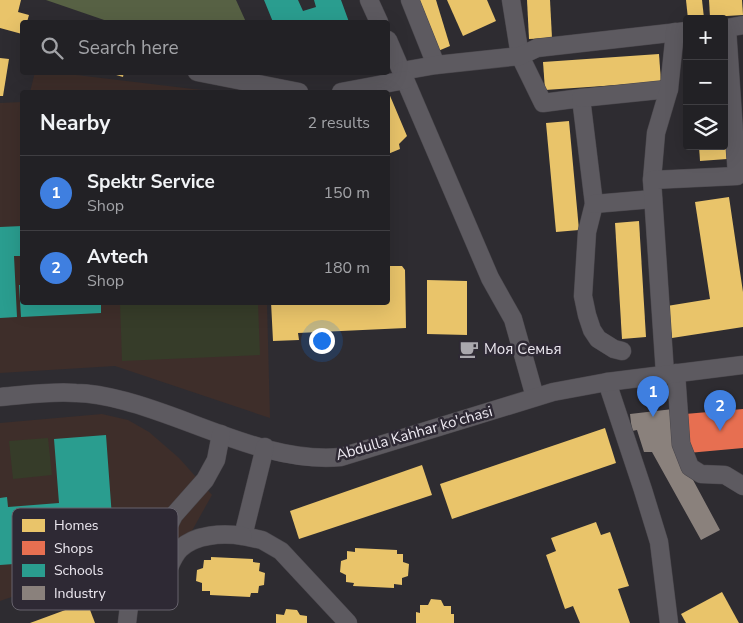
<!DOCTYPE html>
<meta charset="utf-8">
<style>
body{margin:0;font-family:"Nunito Sans",sans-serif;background:#2a292d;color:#f1f3f6}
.controls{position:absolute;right:15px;top:15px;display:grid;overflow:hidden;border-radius:5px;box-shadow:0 5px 20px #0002}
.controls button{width:45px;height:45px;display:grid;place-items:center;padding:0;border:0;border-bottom:1px solid #3f3e42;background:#222125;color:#f1f3f6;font:25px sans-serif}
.you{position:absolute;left:321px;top:340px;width:18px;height:18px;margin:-12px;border:4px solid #fff;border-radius:50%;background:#1a73e8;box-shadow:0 0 0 8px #1a73e833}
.badge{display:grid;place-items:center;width:32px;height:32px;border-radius:50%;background:#aaa7ae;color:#fff;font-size:16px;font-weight:700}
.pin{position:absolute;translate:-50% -41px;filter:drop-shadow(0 1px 2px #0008)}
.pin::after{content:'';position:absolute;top:26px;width:18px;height:15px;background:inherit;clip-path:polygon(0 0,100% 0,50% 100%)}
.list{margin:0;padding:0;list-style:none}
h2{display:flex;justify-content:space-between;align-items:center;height:65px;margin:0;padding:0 20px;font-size:21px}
h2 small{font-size:16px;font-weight:400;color:#a2a3a7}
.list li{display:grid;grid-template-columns:32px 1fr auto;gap:15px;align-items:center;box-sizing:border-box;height:75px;padding:0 20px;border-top:1px solid #3f3e42}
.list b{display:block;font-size:19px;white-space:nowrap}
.list p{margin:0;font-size:16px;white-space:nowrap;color:#a2a3a7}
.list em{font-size:16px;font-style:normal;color:#a2a3a7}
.icon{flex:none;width:28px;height:28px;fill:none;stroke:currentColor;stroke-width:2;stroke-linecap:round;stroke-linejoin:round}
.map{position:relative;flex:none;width:743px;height:623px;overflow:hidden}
.search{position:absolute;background:#222125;box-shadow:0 5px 20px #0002;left:20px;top:20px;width:370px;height:55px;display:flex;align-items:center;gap:12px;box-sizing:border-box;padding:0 18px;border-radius:5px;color:#a2a3a7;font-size:19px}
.panel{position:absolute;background:#222125;box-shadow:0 5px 20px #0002;left:20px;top:90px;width:370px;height:215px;border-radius:5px}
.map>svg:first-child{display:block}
</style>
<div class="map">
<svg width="743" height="623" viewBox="0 0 743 623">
<rect width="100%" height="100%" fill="#2e2c31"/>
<!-- education -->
<g fill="#3e2e2a">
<polygon points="35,72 60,73 218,92 30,92"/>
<polygon points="22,102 22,302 267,303 270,418 115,366 0,373 0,103"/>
<polygon points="102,414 128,420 149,432 179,458 212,495 189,536 0,601 0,423"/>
</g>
<!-- green -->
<g fill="#363c29">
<polygon points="120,303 258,303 260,355 122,361"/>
<polygon points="48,438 52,475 13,479 9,441"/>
</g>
<!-- forest -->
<polygon fill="#576144" points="46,0 236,0 246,22 110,22"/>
<!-- homes -->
<g fill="#e9c46a">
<polygon points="0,0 21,0 18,12 29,15 27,22 22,22 22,34 0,28"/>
<polygon points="417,0 436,0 450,46 438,51"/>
<polygon points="447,0 487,0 496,21 463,36"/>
<polygon points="527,0 550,0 552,38 529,39"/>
<polygon points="686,0 702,0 704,18 688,19"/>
<polygon points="709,0 742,0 743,15 710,17"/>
<polygon points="659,54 661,82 545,90 543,62"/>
<polygon points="0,58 9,59 3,96 0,96"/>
<polygon points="106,72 124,72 123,77"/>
<polygon points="388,91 407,136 399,144 400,149 388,154 388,92 346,92"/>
<polygon points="569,121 579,230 556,232 546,123"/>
<polygon points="699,146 726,146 727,159 700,161"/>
<polygon points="729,197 743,292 743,327 672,338 667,306 710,299 695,202"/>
<polygon points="639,221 646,337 622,339 615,223"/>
<polygon points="388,266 402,266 405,270 406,328 298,333 299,340 273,341 271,302 388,302"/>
<polygon points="427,280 467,281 467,335 427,334"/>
<polygon points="605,428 616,463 452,519 440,484"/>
<polygon points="422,465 432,495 299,539 290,511"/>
<polygon points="596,522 601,535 610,532 629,586 618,589 630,623 580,623 573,606 565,609 546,555 556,551 551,538"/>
<polygon points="355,548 397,550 397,554 403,554 403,562 409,564 408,576 402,578 402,585 394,584 394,588 353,586 354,583 346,582 346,575 340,572 341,561 347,559 347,551 355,552"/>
<polygon points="211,557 253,559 253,562 260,563 259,571 265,573 264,585 259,586 258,593 251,593 250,597 210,595 210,591 202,591 202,583 196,581 197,570 203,568 204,560 211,560"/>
<polygon points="722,592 739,623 686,623 681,614"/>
<polygon points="431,599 441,600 444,606 451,606 451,614 454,614 454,623 416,623 416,612 420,613 420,605 428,605"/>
<polygon points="87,602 95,623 30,623"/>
<polygon points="286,609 297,610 300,615 307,616 307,623 276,623 276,614 284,615"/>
</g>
<!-- shops -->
<polygon fill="#e76f51" points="743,409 743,448 688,453 685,414"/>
<!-- schools -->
<g fill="#2a9d8f">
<polygon points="264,0 298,0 303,11 316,7 314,0 341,0 349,22 318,22 317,20 310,22 273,22"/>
<polygon points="22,226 22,256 14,256 17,317 0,318 0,227"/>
<polygon points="19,285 22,285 22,302 101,302 101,313 21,317"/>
<polygon points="106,435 114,545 13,553 14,564 0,565 0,498 7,497 8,507 59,503 54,439"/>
</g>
<!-- industry -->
<polygon fill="#8a817c" points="673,409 678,452 720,530 701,540 652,452 644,452 637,430 632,431 630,414"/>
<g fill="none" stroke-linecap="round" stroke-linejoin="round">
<!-- minor casing -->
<g stroke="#4a474c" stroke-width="19">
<g id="minor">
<polyline points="369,0 379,22"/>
<polyline points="410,0 436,65"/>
<polyline points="511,0 520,56 543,103 581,98 594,204 587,232 583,296 587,315 592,330 598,339 614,349 622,351"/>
<polyline points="727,28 743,25"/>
<polyline points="388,40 490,278 513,319 535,397"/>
<polyline points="402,71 436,65 520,56 537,48 687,31"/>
<polyline points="197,72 299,92"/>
<polyline points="341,92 405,80"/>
<polyline points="581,98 669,89"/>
<polyline points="652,180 656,133 669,89 675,32"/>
<polyline points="594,204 653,199"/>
<polyline points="676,373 681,444 690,467 701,474 725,475 743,486"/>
<polyline points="665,374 652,180 737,176 727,28 724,28"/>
<polyline points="607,382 643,490 659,542 669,623"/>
<path d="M 0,397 C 25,395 51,391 76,393 C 92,393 110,397 125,401 C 194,419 269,464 341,457 L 553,392 L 607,382 L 743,365"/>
<polyline points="265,447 243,536 262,540 281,551 348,623"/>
<path d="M 159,599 C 160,588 163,580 168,570 C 171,563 174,555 180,549 C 195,534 223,533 243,536"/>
<polyline points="127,623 130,598 145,572 174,515 205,480 216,460 221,434"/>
</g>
</g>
<!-- minor -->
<use href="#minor" stroke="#5d5a60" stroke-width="18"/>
</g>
<!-- icons -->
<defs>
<g id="cafe-bare" transform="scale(1.5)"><path d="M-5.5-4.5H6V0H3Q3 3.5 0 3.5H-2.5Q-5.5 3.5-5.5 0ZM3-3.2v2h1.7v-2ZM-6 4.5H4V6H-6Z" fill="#aaa7ae" stroke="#2e2934" stroke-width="2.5" paint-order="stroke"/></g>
</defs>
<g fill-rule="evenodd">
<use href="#cafe-bare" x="469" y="349"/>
</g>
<g text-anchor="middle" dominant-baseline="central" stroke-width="5" stroke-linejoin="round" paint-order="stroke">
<!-- poi labels -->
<g font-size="15" fill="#ede9f1" stroke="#2e2934" text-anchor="start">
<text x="484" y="349">Моя Семья</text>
</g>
<!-- street labels -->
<g font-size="15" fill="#ede9f1" stroke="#2e2934">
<text transform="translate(414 433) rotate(-16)">Abdulla Kahhar ko'chasi</text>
</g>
</g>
<!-- legend -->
<rect x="12" y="508" width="166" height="102" rx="8" fill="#2e2934" stroke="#67636d" stroke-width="1"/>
<rect x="22" y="519" width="23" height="13" fill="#e9c46a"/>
<rect x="22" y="541" width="23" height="14" fill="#e76f51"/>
<rect x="22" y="564" width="23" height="13" fill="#2a9d8f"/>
<rect x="22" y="586" width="23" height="14" fill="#8a817c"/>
<g font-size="14" fill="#ede9f1">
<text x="54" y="530">Homes</text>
<text x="54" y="553">Shops</text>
<text x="54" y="575">Schools</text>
<text x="54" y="598">Industry</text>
</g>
</svg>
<div class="controls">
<button>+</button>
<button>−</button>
<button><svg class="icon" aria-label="layers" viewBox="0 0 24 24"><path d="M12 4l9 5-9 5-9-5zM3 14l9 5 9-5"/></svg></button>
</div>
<div class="you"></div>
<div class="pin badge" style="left:653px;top:417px;background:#3f7fe0">1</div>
<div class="pin badge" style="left:720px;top:431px;background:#3f7fe0">2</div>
<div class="search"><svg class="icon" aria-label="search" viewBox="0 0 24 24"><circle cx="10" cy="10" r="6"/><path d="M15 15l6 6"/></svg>Search here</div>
<section class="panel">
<h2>Nearby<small>2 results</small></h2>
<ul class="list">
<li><span class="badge" style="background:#3f7fe0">1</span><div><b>Spektr Service</b><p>Shop</p></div><em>150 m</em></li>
<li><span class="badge" style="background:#3f7fe0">2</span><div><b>Avtech</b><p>Shop</p></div><em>180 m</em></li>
</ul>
</section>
</div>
